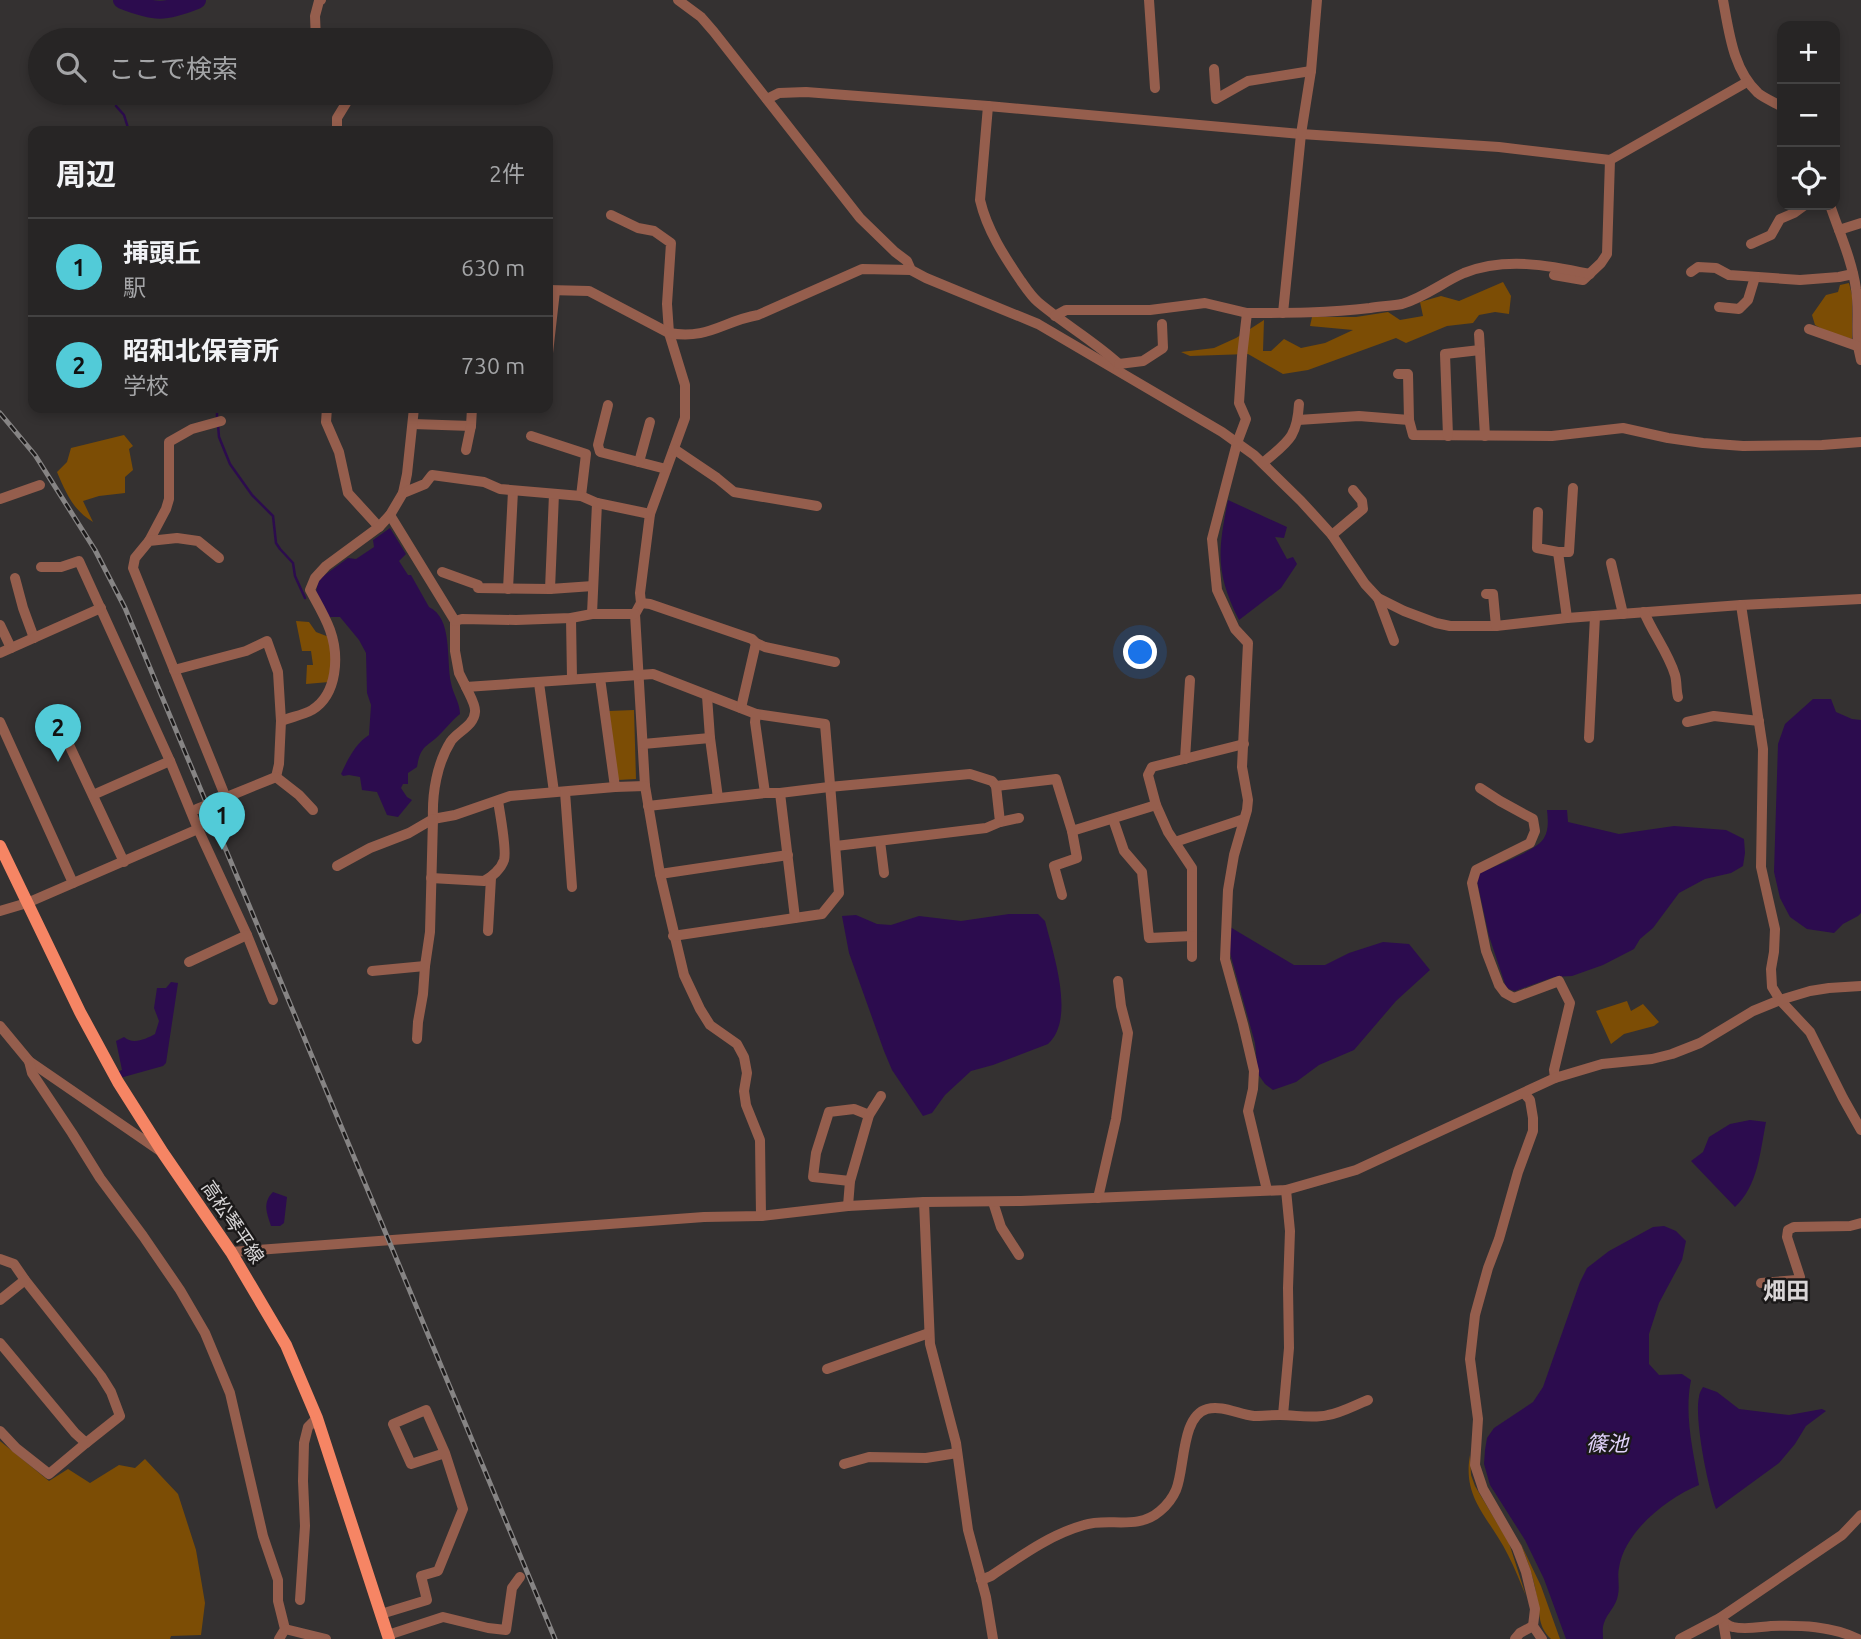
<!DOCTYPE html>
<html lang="ja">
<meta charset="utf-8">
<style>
body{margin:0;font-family:Ubuntu,"Noto Sans JP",sans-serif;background:#2f2d2d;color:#f1f3f6}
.controls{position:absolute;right:21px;top:21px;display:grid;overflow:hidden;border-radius:14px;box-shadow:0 4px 10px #0003}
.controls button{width:63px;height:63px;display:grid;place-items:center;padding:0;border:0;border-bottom:2px solid #434242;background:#272525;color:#f1f3f6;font:35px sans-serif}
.you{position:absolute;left:1141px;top:653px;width:24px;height:24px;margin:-18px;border:5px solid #fff;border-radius:50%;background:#1a73e8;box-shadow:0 0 0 10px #1a73e833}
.badge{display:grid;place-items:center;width:46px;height:46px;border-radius:50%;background:#52cbd8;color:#111;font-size:23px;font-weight:700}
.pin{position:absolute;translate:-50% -58px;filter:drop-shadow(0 2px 4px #0008)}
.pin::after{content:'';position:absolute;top:37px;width:24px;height:21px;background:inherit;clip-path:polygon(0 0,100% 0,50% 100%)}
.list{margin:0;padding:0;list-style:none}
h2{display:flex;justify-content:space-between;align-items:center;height:91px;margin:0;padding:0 28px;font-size:30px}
h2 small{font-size:23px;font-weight:400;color:#a4a5a7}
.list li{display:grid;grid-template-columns:46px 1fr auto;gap:21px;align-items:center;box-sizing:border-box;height:98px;padding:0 28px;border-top:2px solid #434242}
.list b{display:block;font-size:26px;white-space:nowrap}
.list p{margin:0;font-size:23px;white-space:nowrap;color:#a4a5a7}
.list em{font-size:23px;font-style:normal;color:#a4a5a7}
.icon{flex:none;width:38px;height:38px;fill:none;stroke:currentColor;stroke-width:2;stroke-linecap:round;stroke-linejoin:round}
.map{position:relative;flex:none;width:1861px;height:1639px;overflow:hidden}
.search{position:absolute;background:#272525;box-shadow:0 4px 10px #0003;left:28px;top:28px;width:525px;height:77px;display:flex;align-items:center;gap:18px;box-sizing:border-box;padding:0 24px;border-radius:38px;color:#a4a5a7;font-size:26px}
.panel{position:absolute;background:#272525;box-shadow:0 4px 10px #0003;left:28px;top:126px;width:525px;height:287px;border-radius:14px}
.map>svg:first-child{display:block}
</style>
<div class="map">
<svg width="1861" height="1639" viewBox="0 0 1861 1639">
<rect width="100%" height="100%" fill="#343131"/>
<!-- green -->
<g fill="#7c4d05">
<polygon points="1503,282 1511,296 1509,314 1495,312 1479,315 1473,323 1447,326 1406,343 1396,338 1308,370 1283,374 1248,354 1190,356 1181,352 1214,348 1236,338 1264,320 1263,351 1271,351 1284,339 1301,348 1325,343 1353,330 1310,326 1312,317 1356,317 1388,312 1400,320 1423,316 1420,302 1441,296 1459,301"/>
<polygon points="1849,283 1852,295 1852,339 1828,332 1815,325 1812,315 1826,295 1838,292 1840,285"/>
<path d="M 124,435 L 133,446 L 129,449 L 133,470 L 125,477 L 125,493 L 99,496 L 83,501 L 93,522 C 73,510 66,493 57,472 L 67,462 L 71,448 Z"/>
<polygon points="296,621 309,622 316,632 329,637 332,657 329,682 306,684 307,665 313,665 311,651 302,651"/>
<polygon points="634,710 636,779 618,780 609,711"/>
<polygon points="1627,1001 1631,1011 1643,1004 1659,1022 1654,1026 1624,1034 1611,1044 1596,1011"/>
<polygon points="0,1441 49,1481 68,1469 90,1483 119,1465 135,1468 145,1459 178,1494 196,1550 205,1603 201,1635 171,1636 170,1639 0,1639"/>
<path d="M 1470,1455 L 1471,1475 L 1475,1486 L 1509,1543 L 1526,1596 C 1520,1582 1515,1568 1508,1555 C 1490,1518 1462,1499 1470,1455 Z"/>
<path d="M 1519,1540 L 1541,1586 L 1560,1639 L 1551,1639 C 1537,1625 1541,1616 1537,1598 C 1534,1578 1527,1559 1519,1540 Z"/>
</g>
<!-- water -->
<g fill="#2c0c4e">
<path d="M 1228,500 L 1287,527 L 1284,538 L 1275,537 L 1287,559 L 1293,557 L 1297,564 L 1281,588 L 1239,620 C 1215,572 1218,551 1228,500 Z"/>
<path d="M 390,528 L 406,554 L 399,561 L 408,575 L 411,575 L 429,607 C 453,618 446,660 451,683 C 453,694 460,703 460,714 C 451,721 444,731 435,739 C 423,748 420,750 417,767 L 408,773 L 408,784 L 403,784 L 401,788 L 407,797 L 412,800 L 398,817 L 387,815 L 377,792 L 362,790 L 360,777 L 349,775 L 343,776 L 341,774 C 348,759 355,744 369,735 L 371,705 L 367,693 L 366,653 L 359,640 L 340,617 L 329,617 L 316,593 L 318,582 L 322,577 L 348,558 L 356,559 L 374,547 L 373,540 Z"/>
<polygon points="1813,699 1831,699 1836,712 1852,719 1861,720 1861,913 1858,916 1843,924 1834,933 1807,929 1790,917 1780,898 1774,872 1778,744 1785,724"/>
<path d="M 1547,810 L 1567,810 L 1568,822 L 1619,834 L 1674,826 L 1726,830 L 1744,839 L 1745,853 L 1743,866 L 1731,873 L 1705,879 L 1679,893 L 1653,928 L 1640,939 L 1634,949 L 1603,965 L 1572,976 L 1554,977 L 1515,991 L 1511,990 L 1506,987 L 1489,936 L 1477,881 L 1479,873 C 1493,867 1538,850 1544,838 C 1549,830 1548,819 1547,810 Z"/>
<path d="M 1009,914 L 1038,914 L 1045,921 C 1053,953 1076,1019 1048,1044 L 993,1065 L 971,1071 L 945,1095 L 932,1113 L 923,1116 L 892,1070 L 884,1051 L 849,953 L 842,916 L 856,915 L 877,924 L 891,925 L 919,916 L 961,921 Z"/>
<polygon points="1230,927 1294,965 1325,965 1349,953 1383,942 1409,944 1430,970 1396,1001 1354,1050 1319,1065 1296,1082 1273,1090 1265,1084 1258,1074 1255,1043 1230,953"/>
<path d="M 171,982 L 178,983 L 166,1063 L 163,1066 L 120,1078 L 117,1072 L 122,1070 L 116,1041 L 124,1037 C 133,1045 146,1039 155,1034 L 159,1021 L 154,1008 L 157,988 L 166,988 Z"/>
<path d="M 1750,1120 L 1766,1122 C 1760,1152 1758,1186 1735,1207 L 1691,1161 L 1703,1152 L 1709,1137 L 1730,1124 Z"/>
<path d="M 273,1192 L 287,1197 L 284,1223 L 280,1226 L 271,1226 C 267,1213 262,1203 273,1192 Z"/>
<path d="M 1664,1226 L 1676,1231 L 1686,1241 L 1682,1260 L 1659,1303 L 1649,1334 L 1649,1364 L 1659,1375 L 1682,1374 L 1691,1380 C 1684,1415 1693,1450 1699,1485 C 1667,1498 1624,1532 1619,1568 C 1617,1576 1620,1586 1618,1595 C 1616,1607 1607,1613 1604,1623 C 1602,1628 1603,1634 1603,1639 L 1566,1639 L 1544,1579 L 1525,1540 L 1490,1485 L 1484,1464 L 1485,1450 L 1487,1438 L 1494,1428 L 1533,1402 L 1543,1387 L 1580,1282 L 1587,1268 L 1609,1251 L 1653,1227 Z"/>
<path d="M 1703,1387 L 1717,1392 L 1739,1409 L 1789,1415 L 1822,1409 L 1826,1411 L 1806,1426 L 1795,1444 L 1779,1463 L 1716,1509 C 1708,1488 1694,1418 1699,1397 C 1699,1394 1701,1390 1703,1387 Z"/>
</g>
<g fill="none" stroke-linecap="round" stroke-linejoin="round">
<!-- stream -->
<g stroke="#2c0c4e" stroke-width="2.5">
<polyline points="116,106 124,115 129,131"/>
<polyline points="217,419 217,408"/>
<polyline points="218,425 219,437 230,464 252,495 273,516 276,543 280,549 293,563 295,576 305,598"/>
</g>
<!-- river -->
<path stroke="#2c0c4e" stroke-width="18" d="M 122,0 C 155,13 165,13 197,0"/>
<!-- minor -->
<g stroke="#955e4d" stroke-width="10">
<polyline points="678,0 701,17 714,32 860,218 895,252 907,261 911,270 926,278 1038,324 1222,432 1254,455 1301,501 1332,535 1365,584 1378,598 1404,611 1436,623 1450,626 1496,626 1567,618 1741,605 1861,599"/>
<polyline points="1149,0 1155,88"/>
<path d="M 1723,0 C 1729,32 1733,70 1758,93 C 1765,99 1775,102 1782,107"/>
<polyline points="316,40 315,16 319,1 321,0"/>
<polyline points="1214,69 1216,99 1248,81 1311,71"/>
<polyline points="767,99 779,93 806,92 988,106 1301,134 1499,147 1610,160 1747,82"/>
<path d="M 988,106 L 980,200 C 987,230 1004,256 1021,281 C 1026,288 1031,296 1038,302 C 1064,324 1094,341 1119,364 L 1118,370"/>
<polyline points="337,131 337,118 348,100 347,93"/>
<path d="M 1830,205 C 1839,232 1852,260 1856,289 C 1860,313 1854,336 1861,360"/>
<polyline points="611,215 638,228 654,231 671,243 667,304 669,333 685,385 685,418 650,514 640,593 641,603 635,614 645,786 660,874 684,975 700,1009 710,1025 737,1044 744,1057 747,1073 744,1091 746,1105 760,1140 761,1216"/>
<polyline points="1839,230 1861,223"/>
<polyline points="1751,244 1771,235 1780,219 1794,213 1805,205"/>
<polyline points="1691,272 1698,267 1716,268 1729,275 1800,280 1839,277 1853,274"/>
<polyline points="1554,275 1583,280 1601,263 1607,254 1610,160"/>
<path d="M 548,290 L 589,291 L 669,333 C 708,340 723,321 758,315 L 862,269 L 911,270"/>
<polyline points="1719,307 1739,309 1748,300 1755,277"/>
<polyline points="1283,313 1301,134 1311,71 1317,0"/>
<polyline points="1055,316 1066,310 1150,310 1205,303 1247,313"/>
<polyline points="1809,329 1857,346"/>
<polyline points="1479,334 1485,436"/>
<polyline points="548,353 555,291"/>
<polyline points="1119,364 1143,361 1163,348 1162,324"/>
<polyline points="1398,374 1408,374 1409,420 1413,435 1552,436 1623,428 1668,438 1703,443 1743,446 1822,445 1861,442"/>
<polyline points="608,405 598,445 600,452 666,469"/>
<polyline points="327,408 326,422 339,452 348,493 379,527"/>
<polyline points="1298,420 1359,416 1409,420"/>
<polyline points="413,424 471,426"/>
<polyline points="531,436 586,454 581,496"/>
<polyline points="1448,436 1445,354 1480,350"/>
<polyline points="674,449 717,478 734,492 817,506"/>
<polyline points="466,450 471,426 472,408"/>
<polyline points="639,462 650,422"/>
<path d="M 1263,463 C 1287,442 1297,439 1299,404"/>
<polyline points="403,493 407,474 414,408"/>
<polyline points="0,499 40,485"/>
<polyline points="1538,512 1537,548 1558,552 1569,552 1573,488"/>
<polyline points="390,515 455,621 455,651 459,673 466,687 653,674 756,714 825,724 839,893 822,914 673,936"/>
<polyline points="1332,535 1363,509 1362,501 1353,490"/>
<polyline points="149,541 166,509 169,499 169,442 192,429 221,421"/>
<polyline points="1558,552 1567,618"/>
<polyline points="219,558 198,541 177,538 149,541 135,558 133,568 226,798"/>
<polyline points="1611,563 1623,614"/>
<polyline points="41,567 61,567 79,561 170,761 198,829 247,935 273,1000"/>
<polyline points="442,572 478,585 478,588 550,589 593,586"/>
<polyline points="15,578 23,608 34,638"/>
<polyline points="508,589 513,491"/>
<polyline points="550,589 554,494"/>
<polyline points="1486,594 1493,594 1496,626"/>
<polyline points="1378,598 1394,641"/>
<polyline points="641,603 650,604 752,639 756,643 765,647 835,662"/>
<polyline points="1741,605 1763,749 1761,867 1775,929 1774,952 1771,969 1772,987 1780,1000 1810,1032 1843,1098 1861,1130"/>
<path d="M 1644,612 C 1653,634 1668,652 1675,675 C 1677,682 1676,690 1678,697"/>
<polyline points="592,614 597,503"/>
<polyline points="571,618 572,679"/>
<polyline points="455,621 462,619 516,620 571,618 592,614 635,614"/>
<polyline points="0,625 11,648"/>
<polyline points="0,653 101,608"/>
<polyline points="174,670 246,651 267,641 278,672 281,721"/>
<polyline points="600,678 615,787"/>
<polyline points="539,683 554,792"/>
<path d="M 466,687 C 469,694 476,705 475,712 C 474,726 458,731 451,741 C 437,763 432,793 433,819 L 455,815 L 510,796 L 615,787 L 645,786"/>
<polyline points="707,696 710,738 718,798"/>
<polyline points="741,708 756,643"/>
<polyline points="756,714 755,722 765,793"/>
<polyline points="0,722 73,883"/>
<polyline points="1687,722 1714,716 1759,721"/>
<polyline points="64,734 124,862"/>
<polyline points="1589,738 1595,616"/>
<polyline points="643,744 710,738"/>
<polyline points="1185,759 1190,680"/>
<path d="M 276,777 L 279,764 L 281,721 C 291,717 303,715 312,710 C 338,694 339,655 330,630 C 325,616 317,603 310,590 L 315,578 L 326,566 L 379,527 L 390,515 L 403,493 L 425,484 L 432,475 L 484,482 L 500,489 L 581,496 L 597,503 L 650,514"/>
<polyline points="276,777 299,795 313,810"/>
<polyline points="1480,788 1500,801 1533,819 1535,831 1530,843 1476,870 1472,883 1486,951 1499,985 1505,993 1514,998 1559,981 1570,1003 1554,1070 1555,1078"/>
<polyline points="565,792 572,887"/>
<polyline points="780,793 795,918"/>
<polyline points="93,795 170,761"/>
<polyline points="222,799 276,777"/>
<polyline points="1156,805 1168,832 1192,868 1192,957"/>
<polyline points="648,806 765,793 780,793 829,787 970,774 992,781 996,786 1056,779 1072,831 1156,805 1148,775 1152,767 1244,744"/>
<polyline points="1113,819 1124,851 1142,872 1149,938 1192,936"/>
<polyline points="1000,822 1019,818"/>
<polyline points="880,841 884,873"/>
<polyline points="1175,842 1244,819"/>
<polyline points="836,846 986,828 1000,822 996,786"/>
<polyline points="337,866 370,848 409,833 433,819"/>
<polyline points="660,874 788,855"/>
<path d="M 431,878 L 484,881 C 492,877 501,869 504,860 C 507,850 500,814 498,801"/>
<polyline points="1062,895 1054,866 1077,858 1072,831"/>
<polyline points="0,911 27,903 198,829"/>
<polyline points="488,931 491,878"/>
<polyline points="189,962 247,935"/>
<polyline points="372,971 425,966"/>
<polyline points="0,1026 29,1061 160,1151"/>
<polyline points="417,1039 418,1022 423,994 425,966 430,932 433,819"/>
<polyline points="29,1061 32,1073 72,1133 100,1178 143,1236 180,1290 205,1333 230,1393 263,1536 278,1580 278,1601 285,1629 279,1639"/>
<polyline points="1524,1093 1530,1100 1533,1118 1533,1131 1518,1172 1499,1239 1488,1268 1475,1315 1470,1359 1478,1419 1475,1465 1483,1489 1517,1548 1526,1572 1535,1609 1533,1626 1542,1639"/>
<polyline points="850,1181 813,1177 816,1153 829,1112 854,1109 869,1115"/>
<path d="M 1267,1190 L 1248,1111 L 1253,1089 L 1254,1071 L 1243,1024 L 1225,959 L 1228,890 L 1234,855 L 1247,810 L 1248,800 L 1242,767 L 1248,643 L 1235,629 L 1217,590 L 1212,539 L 1237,443 L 1246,419 L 1239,403 L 1242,356 L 1247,313 C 1288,313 1329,313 1370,308 C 1380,306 1392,306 1402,304 C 1425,297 1443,282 1464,273 C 1505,257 1548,265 1590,274"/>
<polyline points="1098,1198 1116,1119 1128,1033 1121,1006 1118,981"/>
<polyline points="924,1202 930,1344 956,1443 968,1530 986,1597 993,1639"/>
<polyline points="993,1202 1001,1227 1019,1255"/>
<polyline points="848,1206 850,1181 869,1115 881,1096"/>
<polyline points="231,1252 704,1217 761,1216 848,1206 924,1202 1021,1201 1286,1190 1356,1170 1555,1078 1602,1064 1652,1059 1672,1054 1700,1043 1753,1011 1780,1000 1810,991 1829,988 1861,986"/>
<polyline points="0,1259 14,1264 25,1280 101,1376 111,1392 120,1416 86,1443 75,1433 0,1343"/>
<polyline points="1761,1283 1797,1280 1800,1277 1787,1237 1788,1230 1794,1227 1850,1226 1861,1223"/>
<polyline points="0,1300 25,1280"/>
<polyline points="827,1369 929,1333"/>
<polyline points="1283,1415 1289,1348 1288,1288 1290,1231 1286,1190"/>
<polyline points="0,1431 16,1448 49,1474 86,1443"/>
<polyline points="844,1464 869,1457 926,1458 957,1453"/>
<path d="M 981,1580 L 991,1576 C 1021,1556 1049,1535 1084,1525 C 1109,1517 1137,1531 1160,1511 C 1166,1506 1173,1497 1176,1490 C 1185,1469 1181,1416 1207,1409 C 1222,1405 1238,1414 1254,1416 C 1262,1416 1272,1415 1280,1415 C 1296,1415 1313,1419 1328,1415 C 1341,1413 1355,1405 1368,1400"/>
<polyline points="300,1600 305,1526 303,1481 304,1443 308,1427 317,1418"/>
<polyline points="381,1614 427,1600 421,1576 438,1571 463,1509 445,1453 426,1410 393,1424 411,1464 445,1453"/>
<path d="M 1720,1618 C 1724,1622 1727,1626 1733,1627 C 1746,1630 1758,1627 1771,1626 C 1800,1625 1832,1626 1858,1639"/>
<polyline points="1723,1621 1726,1639"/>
<polyline points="285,1629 326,1639"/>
<polyline points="388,1635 443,1617 488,1628 506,1630 512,1588 520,1577"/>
<polyline points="1515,1639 1520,1633 1533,1626"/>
<polyline points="1680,1639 1720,1618 1842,1535 1861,1515"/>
</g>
<!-- major -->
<polyline stroke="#f68564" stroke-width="12" points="0,846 80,1012 118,1082 163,1153 231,1252 286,1345 317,1418 389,1639"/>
<!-- rail casing -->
<g stroke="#868484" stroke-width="5">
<polyline id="rail" points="0,413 35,455 95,550 125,608 555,1639"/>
</g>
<!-- rail -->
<use href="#rail" stroke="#1b1919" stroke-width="2.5" stroke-dasharray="8" stroke-linecap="butt"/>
<!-- minor-bridge -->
<polyline stroke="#955e4d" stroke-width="10" points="197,809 222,799"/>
</g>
<g text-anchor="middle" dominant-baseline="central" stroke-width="5" stroke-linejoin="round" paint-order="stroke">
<!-- street labels -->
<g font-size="19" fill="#d6d4d5" stroke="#1b1919">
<text transform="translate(233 1222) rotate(56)">高松琴平線</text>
</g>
<!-- water labels -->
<g font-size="21" font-style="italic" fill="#e1d3fb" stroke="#1b1919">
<text x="1607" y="1443">篠池</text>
</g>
<!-- quarter labels -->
<g font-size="23" font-weight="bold" fill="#d9d5d6" stroke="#1b1919">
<text x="1786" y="1290">畑田</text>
</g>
</g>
</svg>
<div class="controls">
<button>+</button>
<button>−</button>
<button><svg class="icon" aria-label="locate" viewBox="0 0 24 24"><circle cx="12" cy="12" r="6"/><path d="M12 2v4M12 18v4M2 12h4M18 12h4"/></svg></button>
</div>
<div class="you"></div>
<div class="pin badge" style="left:222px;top:850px">1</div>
<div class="pin badge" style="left:58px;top:762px">2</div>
<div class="search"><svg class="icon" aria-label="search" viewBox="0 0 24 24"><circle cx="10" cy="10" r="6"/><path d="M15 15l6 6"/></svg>ここで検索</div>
<section class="panel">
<h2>周辺<small>2件</small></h2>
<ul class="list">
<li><span class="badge">1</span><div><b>挿頭丘</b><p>駅</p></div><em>630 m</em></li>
<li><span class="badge">2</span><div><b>昭和北保育所</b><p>学校</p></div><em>730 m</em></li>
</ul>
</section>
</div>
